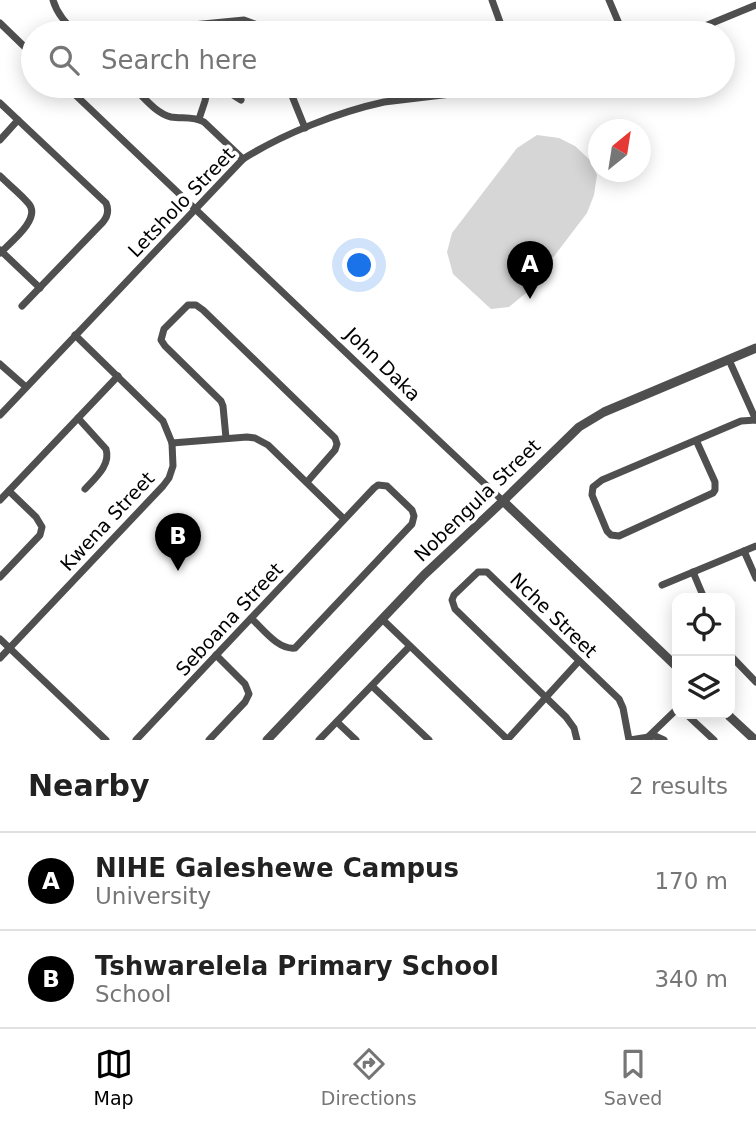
<!DOCTYPE html>
<style>
body{margin:0;font-family:"DejaVu Sans",sans-serif;background:#f6f6f6;color:#222}
.controls{position:absolute;right:21px;bottom:21px;display:grid;overflow:hidden;border-radius:14px;box-shadow:0 4px 18px #0003}
.controls button{width:63px;height:63px;display:grid;place-items:center;padding:0;border:0;border-bottom:2px solid #e0e0e0;background:#fff;color:#222;font:35px sans-serif}
.compass{position:absolute;left:588px;top:119px;width:63px;height:63px;border-radius:50%;background:#fff;box-shadow:0 4px 18px #0003;rotate:30deg}
.you{position:absolute;left:360px;top:266px;width:24px;height:24px;margin:-18px;border:5px solid #fff;border-radius:50%;background:#1a73e8;box-shadow:0 0 0 10px #1a73e833}
.badge{display:grid;place-items:center;width:46px;height:46px;border-radius:50%;background:#000;color:#fff;font-size:23px;font-weight:700}
.pin{position:absolute;translate:-50% -58px;filter:drop-shadow(0 2px 4px #0008)}
.pin::after{content:'';position:absolute;top:37px;width:24px;height:21px;background:inherit;clip-path:polygon(0 0,100% 0,50% 100%)}
.list{margin:0;padding:0;list-style:none}
h2{display:flex;justify-content:space-between;align-items:center;height:91px;margin:0;padding:0 28px;font-size:30px}
h2 small{font-size:23px;font-weight:400;color:#767676}
.list li{display:grid;grid-template-columns:46px 1fr auto;gap:21px;align-items:center;box-sizing:border-box;height:98px;padding:0 28px;border-top:2px solid #e0e0e0}
.list b{display:block;font-size:26px;white-space:nowrap}
.list p{margin:0;font-size:23px;white-space:nowrap;color:#767676}
.list em{font-size:23px;font-style:normal;color:#767676}
.icon{flex:none;width:38px;height:38px;fill:none;stroke:currentColor;stroke-width:2;stroke-linecap:round;stroke-linejoin:round}
.map{position:relative;flex:none;width:756px;height:740px;overflow:hidden}
.search{position:absolute;background:#fff;box-shadow:0 4px 18px #0003;left:21px;right:21px;top:21px;height:77px;display:flex;align-items:center;gap:18px;box-sizing:border-box;padding:0 24px;border-radius:38px;color:#767676;font-size:26px}
.sheet{height:287px;background:#fff}
nav{display:flex;justify-content:space-around;align-items:center;box-sizing:border-box;height:98px;border-top:2px solid #e0e0e0;background:#fff;font-size:19px;color:#767676}
nav a{display:grid;justify-items:center;gap:4px}
nav .on{color:#000}
.map>svg:first-child{display:block}
</style>
<div class="map">
<svg width="756" height="740" viewBox="0 0 756 740">
<rect width="100%" height="100%" fill="#fff"/>
<!-- green -->
<polygon fill="#d6d6d6" points="537,135 559,138 575,146 590,160 597,175 594,195 587,213 526,293 509,307 491,309 453,274 447,252 452,233 517,148"/>
<g fill="none" stroke-linecap="round" stroke-linejoin="round">
<!-- minor -->
<g stroke="#4f4f4f" stroke-width="7">
<path d="M 53,0 C 57,14 66,23 76,33"/>
<polyline points="492,0 504,33"/>
<polyline points="609,0 623,33"/>
<polyline points="0,23 33,55"/>
<polyline points="125,33 131,31 244,20 255,24 263,33"/>
<polyline points="444,33 502,27"/>
<polyline points="688,33 756,5"/>
<polyline points="66,86 401,405 503,501"/>
<path d="M 132,86 C 143,96 155,113 171,117 C 182,119 193,116 204,122 L 243,159"/>
<polyline points="219,86 241,100"/>
<polyline points="288,86 305,128"/>
<path d="M 0,103 L 106,203 C 109,210 108,216 103,222 L 22,306"/>
<polyline points="199,119 205,101 208,86"/>
<polyline points="0,140 18,120"/>
<path d="M 0,176 C 9,185 21,194 29,204 C 41,219 11,242 0,253"/>
<polyline points="0,250 40,288"/>
<polyline points="729,360 756,420"/>
<polyline points="0,364 26,387"/>
<path d="M 0,415 L 243,159 C 283,134 338,112 384,102 L 519,86"/>
<path d="M 78,418 L 106,449 C 111,465 95,478 85,489"/>
<polyline points="226,438 223,406 221,401 165,346 161,340 164,329 188,305 196,305 203,310 335,438 337,444 335,450 307,482"/>
<polyline points="696,440 715,482 715,490 713,493 619,536 611,535 607,531 592,495 593,487 602,480 741,421 756,420"/>
<polyline points="172,443 247,437 255,438 268,445 344,519"/>
<polyline points="0,500 118,376"/>
<polyline points="744,551 756,578"/>
<polyline points="693,572 704,598"/>
<polyline points="0,577 40,535 42,527 36,517 9,491"/>
<polyline points="662,585 756,546"/>
<polyline points="382,619 508,740"/>
<polyline points="0,639 106,740"/>
<polyline points="730,655 756,682"/>
<polyline points="0,658 163,486 169,478 173,466 172,443 163,421 75,335"/>
<polyline points="372,686 429,740"/>
<polyline points="686,714 714,740"/>
<polyline points="337,722 356,740"/>
<polyline points="649,736 677,709"/>
<polyline points="508,739 579,661"/>
<path d="M 136,740 L 374,488 L 378,485 L 387,486 L 412,510 L 414,516 L 412,524 L 295,648 C 278,650 263,629 251,618"/>
<polyline points="209,740 245,702 249,694 245,684 216,655"/>
<polyline points="319,740 409,647"/>
<polyline points="577,740 574,728 566,717 455,609 452,600 454,595 478,572 487,572 619,699 623,708 629,740"/>
<polyline points="630,740 655,736 664,740"/>
</g>
<!-- tertiary -->
<g stroke="#4f4f4f" stroke-width="9">
<polyline points="503,501 677,667"/>
<polyline points="727,714 755,740"/>
<polyline points="267,740 424,575 503,501 579,427 604,412 756,348"/>
</g>
</g>
<g text-anchor="middle" dominant-baseline="central" stroke-width="7" stroke-linejoin="round" paint-order="stroke">
<!-- street labels -->
<g font-size="19" fill="#000" stroke="#fff">
<text transform="translate(181 202) rotate(-46)">Letsholo Street</text>
<text transform="translate(383 364) rotate(44)">John Daka</text>
<text transform="translate(477 500) rotate(-44)">Nobengula Street</text>
<text transform="translate(107 521) rotate(-47)">Kwena Street</text>
<text transform="translate(554 615) rotate(44)">Nche Street</text>
<text transform="translate(229 619) rotate(-47)">Seboana Street</text>
</g>
</g>
</svg>
<div class="controls">
<button><svg class="icon" aria-label="locate" viewBox="0 0 24 24"><circle cx="12" cy="12" r="6"/><path d="M12 2v4M12 18v4M2 12h4M18 12h4"/></svg></button>
<button><svg class="icon" aria-label="layers" viewBox="0 0 24 24"><path d="M12 4l9 5-9 5-9-5zM3 14l9 5 9-5"/></svg></button>
</div>
<svg class="compass" viewBox="-18 -18 36 36"><path d="M0-13l5 13h-10z" fill="#e53935"/><path d="M0 13l5-13h-10z" fill="#767676"/></svg>
<div class="you"></div>
<div class="pin badge" style="left:530px;top:299px">A</div>
<div class="pin badge" style="left:178px;top:571px">B</div>
<div class="search"><svg class="icon" aria-label="search" viewBox="0 0 24 24"><circle cx="10" cy="10" r="6"/><path d="M15 15l6 6"/></svg>Search here</div>
</div>
<section class="sheet">
<h2>Nearby<small>2 results</small></h2>
<ul class="list">
<li><span class="badge">A</span><div><b>NIHE Galeshewe Campus</b><p>University</p></div><em>170 m</em></li>
<li><span class="badge">B</span><div><b>Tshwarelela Primary School</b><p>School</p></div><em>340 m</em></li>
</ul>
</section>
<nav>
<a class="on"><svg class="icon" aria-label="map" viewBox="0 0 24 24"><path d="M3 6l6-2 6 2 6-2v14l-6 2-6-2-6 2zM9 4v14M15 6v14"/></svg>Map</a>
<a><svg class="icon" aria-label="directions" viewBox="0 0 24 24"><path d="M12 3l9 9-9 9-9-9zM9 14v-3h6M13 9l2 2-2 2"/></svg>Directions</a>
<a><svg class="icon" aria-label="saved" viewBox="0 0 24 24"><path d="M7 4h10v16l-5-4-5 4z"/></svg>Saved</a>
</nav>
